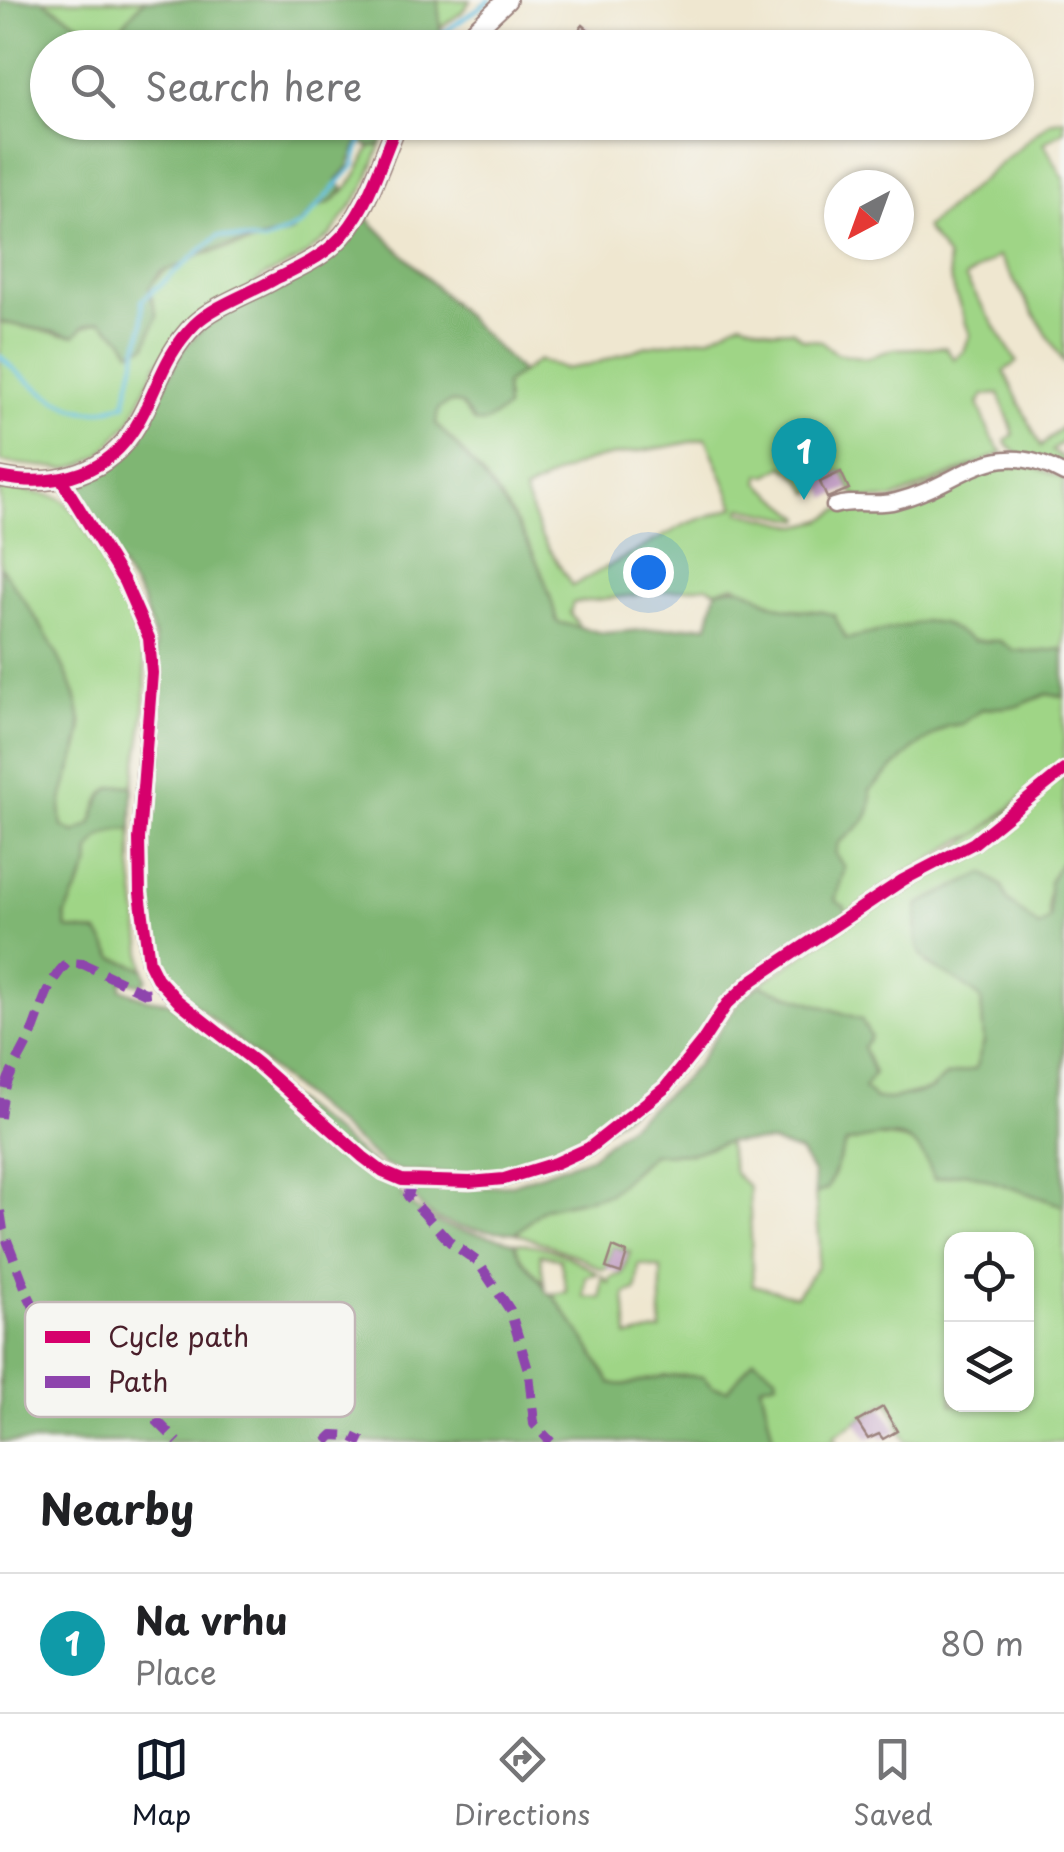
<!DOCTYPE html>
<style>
body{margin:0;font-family:"Playpen Sans",sans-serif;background:#f2f2f2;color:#202124}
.controls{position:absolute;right:30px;bottom:30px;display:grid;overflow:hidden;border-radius:20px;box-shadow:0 2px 8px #0004}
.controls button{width:90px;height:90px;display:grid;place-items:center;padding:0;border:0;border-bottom:2px solid #e0e0e0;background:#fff;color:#202124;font:50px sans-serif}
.compass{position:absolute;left:824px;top:170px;width:90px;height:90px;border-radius:50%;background:#fff;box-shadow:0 2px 8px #0004;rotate:221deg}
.you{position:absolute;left:648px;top:572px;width:35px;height:35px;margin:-25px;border:8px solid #fff;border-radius:50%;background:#1a73e8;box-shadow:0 0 0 15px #1a73e833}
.badge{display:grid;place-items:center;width:65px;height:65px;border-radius:50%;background:#111827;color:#fff;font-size:32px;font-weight:700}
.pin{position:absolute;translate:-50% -82px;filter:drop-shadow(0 2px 5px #0008)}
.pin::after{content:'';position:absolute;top:52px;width:35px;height:30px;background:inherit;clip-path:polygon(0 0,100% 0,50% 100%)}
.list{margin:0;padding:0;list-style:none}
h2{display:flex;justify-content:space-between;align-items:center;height:130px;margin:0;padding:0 40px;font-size:42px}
h2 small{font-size:32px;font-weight:400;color:#757577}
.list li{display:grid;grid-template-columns:65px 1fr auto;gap:30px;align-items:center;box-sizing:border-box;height:140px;padding:0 40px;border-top:2px solid #e0e0e0}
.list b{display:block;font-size:38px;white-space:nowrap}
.list p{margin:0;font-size:32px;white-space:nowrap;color:#757577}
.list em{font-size:32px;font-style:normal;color:#757577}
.icon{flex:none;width:55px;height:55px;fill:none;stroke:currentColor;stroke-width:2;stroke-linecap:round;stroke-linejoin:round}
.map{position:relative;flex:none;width:1064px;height:1442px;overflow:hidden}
.search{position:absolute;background:#fff;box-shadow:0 2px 8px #0004;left:30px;right:30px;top:30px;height:110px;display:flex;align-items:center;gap:25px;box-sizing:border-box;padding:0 35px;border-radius:55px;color:#757577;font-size:38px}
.sheet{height:270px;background:#fff}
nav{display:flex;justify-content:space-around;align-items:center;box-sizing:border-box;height:140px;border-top:2px solid #e0e0e0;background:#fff;font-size:28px;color:#757577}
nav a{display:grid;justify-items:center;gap:5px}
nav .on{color:#111827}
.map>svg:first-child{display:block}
</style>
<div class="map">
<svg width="1064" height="1442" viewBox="0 0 1064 1442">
<rect width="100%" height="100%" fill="#f6f6f2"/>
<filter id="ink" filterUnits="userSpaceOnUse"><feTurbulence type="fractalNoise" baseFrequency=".01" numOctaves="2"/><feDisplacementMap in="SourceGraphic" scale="20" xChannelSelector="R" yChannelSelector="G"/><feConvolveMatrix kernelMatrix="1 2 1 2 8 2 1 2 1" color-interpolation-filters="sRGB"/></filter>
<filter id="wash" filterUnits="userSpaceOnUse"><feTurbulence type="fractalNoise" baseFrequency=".0048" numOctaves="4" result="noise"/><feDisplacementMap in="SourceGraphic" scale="40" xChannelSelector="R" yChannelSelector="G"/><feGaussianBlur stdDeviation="2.25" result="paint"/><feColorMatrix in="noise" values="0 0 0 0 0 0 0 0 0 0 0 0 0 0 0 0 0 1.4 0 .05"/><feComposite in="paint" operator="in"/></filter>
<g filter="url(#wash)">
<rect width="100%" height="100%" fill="#efe7d0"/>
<!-- green -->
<g fill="#9fd586" stroke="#747a58" stroke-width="2.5" fill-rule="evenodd">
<polygon points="42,0 144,0 115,35 93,33"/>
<polygon points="438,0 471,0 461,13 440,28"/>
<path d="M 1064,119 L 1064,131 L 1044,143 L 1064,179 L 1064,363 L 999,256 L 965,278 L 1017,362 L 1004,371 L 1041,447 L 1064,425 L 1064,441 L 1052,451 L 1064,459 L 1064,470 C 1044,463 1016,460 1005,441 L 1014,434 L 999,394 L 984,395 L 978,403 L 991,437 L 1003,453 L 892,499 L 860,499 L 853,493 L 843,471 L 819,478 L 820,488 L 810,493 L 800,478 L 784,466 L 768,475 L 760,475 L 759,483 L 802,517 L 801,520 L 742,508 L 740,512 L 799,526 L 823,520 L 839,510 L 879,510 L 971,469 L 1018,460 L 1064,479 L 1064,654 L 1062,649 L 1037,652 L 1013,650 L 1000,641 L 973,641 L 925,621 L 846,640 L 824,612 L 783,608 L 734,585 L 716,591 L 707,586 L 573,603 L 570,613 L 582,630 L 557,622 C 539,541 493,482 436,424 L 438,409 L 450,402 L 461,404 L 474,422 L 484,423 L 506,409 L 505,384 L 539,360 L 564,369 L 590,365 L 647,346 L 710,337 L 741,321 L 773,331 L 792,330 L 802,339 L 821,341 L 836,353 L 866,358 L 894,349 L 945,347 L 954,359 L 964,351 L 970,335 L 951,282 L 947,257 L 925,228 L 1049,122 ZM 706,438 L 735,507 L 686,524 L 572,586 L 541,536 L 524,492 C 547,479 571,465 596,459 C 633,450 670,449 706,438 Z"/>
<path d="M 381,145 L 364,188 L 331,235 L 300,259 L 263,277 L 158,362 L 131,420 L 102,453 L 84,464 L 66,469 L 0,462 L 0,322 L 63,335 L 101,321 L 123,339 L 131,351 L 157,316 L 149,288 C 176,247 245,251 288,233 C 300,228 306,214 316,207 C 321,205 327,205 331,202 C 351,189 361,167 370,146 Z"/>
<path d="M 0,487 C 11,489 55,495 59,498 C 76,508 86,531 96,546 C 156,638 152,682 133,786 C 100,783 102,797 91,824 L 75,833 L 62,826 L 58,806 L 80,743 L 82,724 L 75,694 L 0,566 Z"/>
<path d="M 1047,694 L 1064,697 L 1064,763 L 977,835 L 963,839 L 847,914 L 835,900 L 845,868 L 835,854 L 838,842 C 857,828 876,818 870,790 L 912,749 L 947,726 L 962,724 L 982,709 L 1018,706 Z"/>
<path d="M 1064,774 L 1064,857 C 1051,872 1045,899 1050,918 L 1039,927 L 1008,901 L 933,898 L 919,904 L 927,964 L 963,981 L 981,999 L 984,1042 L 976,1069 L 946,1076 L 930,1090 L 892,1099 L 875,1099 L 864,1088 L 861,1020 L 759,985 Z"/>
<polygon points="132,829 132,866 144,969 114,958 98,933 67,929 65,916 89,866 90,850 100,837 117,830"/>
<path d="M 873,1136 C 913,1139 921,1139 934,1179 L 966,1172 L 1064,1206 L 1064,1442 L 906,1442 L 889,1401 L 834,1436 L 837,1442 L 774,1442 L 761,1385 L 771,1374 L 754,1360 L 729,1390 L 712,1387 L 703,1377 C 686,1375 668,1375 651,1379 C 634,1383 629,1387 610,1383 L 587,1343 L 552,1294 L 567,1292 L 560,1259 L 540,1254 L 544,1283 L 517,1254 L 515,1243 C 542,1243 576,1258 598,1274 L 586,1276 L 584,1297 L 601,1298 L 602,1276 L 609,1283 L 610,1278 L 622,1274 L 630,1252 L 613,1247 L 606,1269 L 600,1269 L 579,1257 L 516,1233 L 544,1208 L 609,1194 L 652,1154 L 692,1153 L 727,1142 L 734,1173 L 749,1187 L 753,1285 L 796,1296 L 817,1267 L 820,1248 L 815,1194 L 827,1189 L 846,1143 ZM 952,1240 L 1026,1240 L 1026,1404 L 952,1404 ZM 639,1264 L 661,1268 L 661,1330 L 628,1337 L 625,1294 L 636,1290 Z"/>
</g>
<!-- forest -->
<g fill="#7fb673" stroke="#646a4f" stroke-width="2.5">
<polygon points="0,0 42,0 93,32 114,35 144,0 438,0 440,28 449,42 442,47 48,48 48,122 388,123 381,145 369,147 359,140 349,166 337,181 344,189 331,202 315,208 292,232 205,252 182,265 160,272 149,288 157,316 146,346 131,351 123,339 101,321 84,326 75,336 0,322"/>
<path d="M 366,217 L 521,372 L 505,384 L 506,409 L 484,423 L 474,422 L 461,404 L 450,402 L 438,409 L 436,424 C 492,482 539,541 557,622 L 603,633 L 708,625 L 716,591 C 752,579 754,601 785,608 C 801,612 818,609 834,615 L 846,639 L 925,621 L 942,623 L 974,641 L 1000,641 L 1013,650 L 1037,652 L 1062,649 L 1064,654 L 1064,697 L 1047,694 L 1018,706 L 982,709 L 962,724 L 947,726 L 912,750 L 870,790 C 876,818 858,828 838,843 L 835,854 L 845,868 L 835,900 L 845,907 L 847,914 C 813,935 774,954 743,980 C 714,1004 697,1041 672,1070 C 611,1138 529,1183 436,1173 C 417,1171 401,1174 384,1165 L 166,980 L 152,936 L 144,871 L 156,735 L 158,675 L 154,637 L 142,600 L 82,503 L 77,489 L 115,465 L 140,434 L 184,347 L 209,323 L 273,287 Z"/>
<path d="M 0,566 C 29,606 88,688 80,737 C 76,769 56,794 62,826 L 75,833 L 91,824 C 102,797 100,783 133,786 L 132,829 L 117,830 L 100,837 L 90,850 L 89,866 L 65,916 L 67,929 L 98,933 L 114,958 L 144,969 L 147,979 L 142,985 L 122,980 L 121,989 L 146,999 L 168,1002 L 403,1187 L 402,1197 C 447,1239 463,1226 515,1243 C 519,1264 540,1273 547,1293 L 552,1294 L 587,1343 L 610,1383 C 629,1387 634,1383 651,1379 C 668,1375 686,1375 703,1377 L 712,1387 L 728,1390 L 754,1359 L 776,1375 L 777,1381 L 761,1385 L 774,1442 L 0,1442 Z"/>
<path d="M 1064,857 L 1064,1206 L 966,1172 L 934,1179 C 918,1129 893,1131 846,1143 L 827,1189 L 815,1194 L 813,1173 L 800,1152 L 771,1142 L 727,1142 L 692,1153 L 652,1154 L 609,1194 L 544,1208 L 516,1233 C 481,1230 431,1231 413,1195 L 415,1189 L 492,1187 L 513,1184 L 590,1157 L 681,1082 L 698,1063 L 739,1001 L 759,985 L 861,1019 L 871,1037 L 863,1047 L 874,1073 L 864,1088 L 875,1099 L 892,1099 L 930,1090 L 946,1076 L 975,1069 L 984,1042 L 981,999 C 940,959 906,977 919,904 L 984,873 L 1002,886 L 1008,901 L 1039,927 L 1050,918 L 1049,882 Z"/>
</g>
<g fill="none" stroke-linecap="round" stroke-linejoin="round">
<!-- stream -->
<g stroke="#65c1e3" stroke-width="4">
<polyline points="422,48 490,0"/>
<path d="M 0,356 C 20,377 64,412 94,411 C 104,411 115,406 125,404 L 143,325 L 142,300 L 218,236 L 264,242 L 301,225 L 354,166 L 366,122"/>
</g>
</g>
<g id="blocks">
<!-- building -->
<g fill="#c2a0c5">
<polygon points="583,25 609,48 564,48"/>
<polygon points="841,472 849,489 827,498 820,482"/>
<polygon points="613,1247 627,1253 621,1273 606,1268"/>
<polygon points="883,1407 897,1431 883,1439 879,1434 868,1439 857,1422"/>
</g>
</g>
</g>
<g filter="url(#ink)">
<use href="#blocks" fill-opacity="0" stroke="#9c837e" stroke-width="2.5"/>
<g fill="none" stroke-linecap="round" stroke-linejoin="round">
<!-- minor casing -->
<g stroke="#9c837e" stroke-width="19">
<g id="minor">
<polyline points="61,479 124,581 149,638 152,673 139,839 140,893 149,962 157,978 178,1001 258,1064 363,1157 383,1172 402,1180 470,1182 504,1179 556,1163 589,1148 665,1088 702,1042 727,1004 753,980 903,880 974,843 1064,770"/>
<path d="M 834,506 C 854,499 875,507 896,501 C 961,485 993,433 1064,474"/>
</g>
</g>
<!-- tertiary casing -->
<g stroke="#9c837e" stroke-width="22">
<g id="tertiary">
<polyline points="456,48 507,0"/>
<path d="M 0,477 C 47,487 101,478 130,435 C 157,397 159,360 195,324 C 215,305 251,293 275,279 C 295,269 318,259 334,244 C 368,213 380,162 398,122"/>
</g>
</g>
<!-- minor -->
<use href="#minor" stroke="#fff" stroke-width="14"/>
<!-- tertiary -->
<use href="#tertiary" stroke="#fff" stroke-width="18"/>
<!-- quiet -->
<g stroke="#8e44ad" stroke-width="10" stroke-dasharray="20 10" stroke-linecap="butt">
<path d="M 0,1118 C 4,1074 15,1071 31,1035 C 42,1009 46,983 67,963 L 83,964 L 145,993 L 167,991"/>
<polyline points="412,1181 408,1196 450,1242 478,1262 510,1310 529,1373 534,1424 551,1442"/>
<polyline points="0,1211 3,1230 28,1295 36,1311 68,1339 75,1354 84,1363 147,1411 178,1442"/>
<polyline points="326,1442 333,1435 350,1436 363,1442"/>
</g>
<!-- cycleway casing -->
<g stroke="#f6f6f2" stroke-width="19">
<g id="cycleway">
<path d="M 0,477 C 47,487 101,478 130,435 C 157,397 159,360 195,324 C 215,305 251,293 275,279 C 295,269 318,259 334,244 C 368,213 380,162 398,122"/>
<polyline points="61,479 124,581 149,638 152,673 139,839 140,893 149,962 157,978 178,1001 258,1064 363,1157 383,1172 402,1180 470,1182 504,1179 556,1163 589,1148 665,1088 702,1042 727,1004 753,980 903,880 974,843 1064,770"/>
</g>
</g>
<!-- cycleway -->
<use href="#cycleway" stroke="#d6006c" stroke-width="12"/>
</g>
</g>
<!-- legend -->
<rect x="25" y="1302" width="330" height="115" rx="15" fill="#f6f6f2" stroke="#c2b6b6" stroke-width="2.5"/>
<rect x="45" y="1331" width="45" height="12" fill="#d6006c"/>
<rect x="45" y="1376" width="45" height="12" fill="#8e44ad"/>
<g font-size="28" fill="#4a1f2b">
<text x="108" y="1347">Cycle path</text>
<text x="108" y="1392">Path</text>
</g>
</svg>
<div class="controls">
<button><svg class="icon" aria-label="locate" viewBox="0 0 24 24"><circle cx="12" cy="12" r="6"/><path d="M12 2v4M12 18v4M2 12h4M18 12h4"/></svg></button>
<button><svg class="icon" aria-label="layers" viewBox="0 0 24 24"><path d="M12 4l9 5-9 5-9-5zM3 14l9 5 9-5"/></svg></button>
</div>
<svg class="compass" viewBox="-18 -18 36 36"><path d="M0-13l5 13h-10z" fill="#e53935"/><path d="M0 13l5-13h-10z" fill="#757577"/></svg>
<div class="you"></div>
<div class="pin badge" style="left:804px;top:500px;background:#0f9aa8">1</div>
<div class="search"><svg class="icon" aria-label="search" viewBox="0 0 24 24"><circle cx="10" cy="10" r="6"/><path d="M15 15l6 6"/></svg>Search here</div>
</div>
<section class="sheet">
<h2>Nearby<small></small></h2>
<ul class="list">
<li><span class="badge" style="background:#0f9aa8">1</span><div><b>Na vrhu</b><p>Place</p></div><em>80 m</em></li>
</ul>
</section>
<nav>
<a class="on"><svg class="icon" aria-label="map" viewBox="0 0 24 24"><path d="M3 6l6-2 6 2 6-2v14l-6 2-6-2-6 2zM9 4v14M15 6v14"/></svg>Map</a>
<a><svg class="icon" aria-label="directions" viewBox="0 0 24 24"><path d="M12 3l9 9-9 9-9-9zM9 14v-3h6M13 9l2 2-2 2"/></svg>Directions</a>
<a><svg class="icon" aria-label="saved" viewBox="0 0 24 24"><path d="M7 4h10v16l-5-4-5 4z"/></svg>Saved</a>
</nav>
